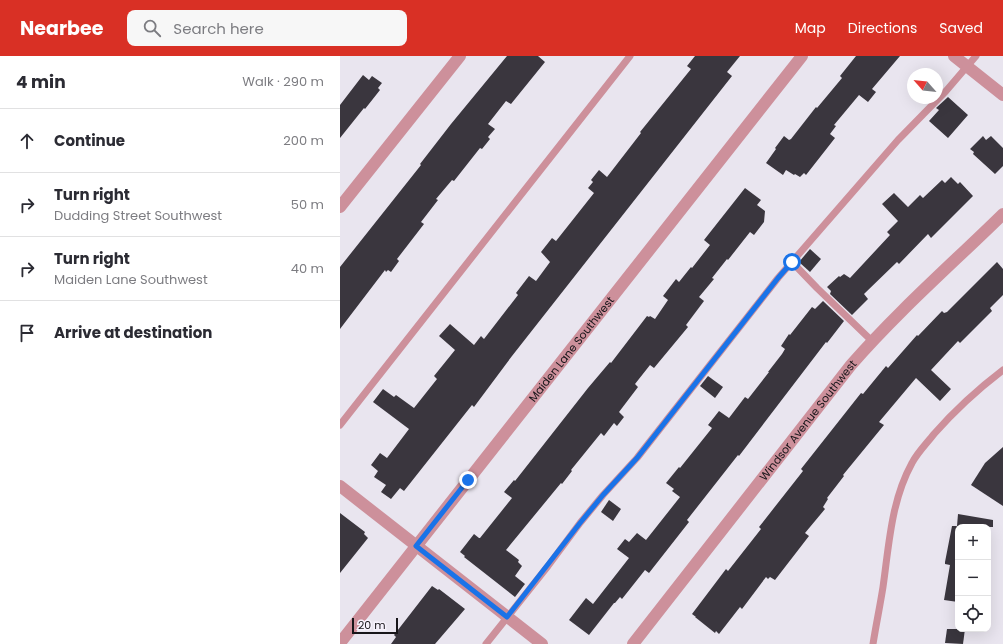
<!DOCTYPE html>
<meta charset="utf-8">
<style>
body{margin:0;font-family:Poppins,sans-serif;background:#f7f7f7;color:#2b2b33}
.controls{position:absolute;right:12px;bottom:12px;display:grid;overflow:hidden;border-radius:8px;box-shadow:0 4px 16px #0002}
.controls button{width:36px;height:36px;display:grid;place-items:center;padding:0;border:0;border-bottom:1px solid #e1e1e2;background:#fff;color:#2b2b33;font:20px sans-serif}
.compass{position:absolute;left:567px;top:12px;width:36px;height:36px;border-radius:50%;background:#fff;box-shadow:0 4px 16px #0002;rotate:297deg}
.scale{position:absolute;left:12px;bottom:10px;width:46px;box-sizing:border-box;padding-left:4px;border:2px solid #171519;border-top:0;font-size:11px;line-height:14px;white-space:nowrap;color:#171519;-webkit-text-stroke:3px #f7f2fd;paint-order:stroke}
.stop{position:absolute;width:12px;height:12px;margin:-9px;border:3px solid #1a73e8;border-radius:50%;background:#fff}
.stop.end{background:#1a73e8;border-color:#fff;box-shadow:0 1px 4px #0008}
.list{margin:0;padding:0;list-style:none}
h2{display:flex;justify-content:space-between;align-items:center;height:52px;margin:0;padding:0 16px;font-size:17px}
h2 small{font-size:13px;font-weight:400;color:#7c7c81}
.list li{display:grid;grid-template-columns:26px 1fr auto;gap:12px;align-items:center;box-sizing:border-box;height:64px;padding:0 16px;border-top:1px solid #e1e1e2}
.list b{display:block;font-size:15px;white-space:nowrap}
.list p{margin:0;font-size:13px;white-space:nowrap;color:#7c7c81}
.list em{font-size:13px;font-style:normal;color:#7c7c81}
.icon{flex:none;width:22px;height:22px;fill:none;stroke:currentColor;stroke-width:2;stroke-linecap:round;stroke-linejoin:round}
.map{position:relative;flex:none;width:663px;height:588px;overflow:hidden}
header{display:flex;align-items:center;gap:24px;box-sizing:border-box;height:56px;padding:0 20px;background:#d93025;color:#fff}
header strong{font-size:19px}
nav{display:flex;gap:22px;margin-inline-start:auto;font-size:14px}
.search{width:280px;height:36px;background:#f7f7f7;display:flex;align-items:center;gap:10px;box-sizing:border-box;padding:0 14px;border-radius:8px;color:#7c7c81;font-size:15px}
main{display:flex}
aside{flex:1;background:#fff}
.map>svg:first-child{display:block}
</style>
<header>
<strong>Nearbee</strong>
<div class="search"><svg class="icon" aria-label="search" viewBox="0 0 24 24"><circle cx="10" cy="10" r="6"/><path d="M15 15l6 6"/></svg>Search here</div>
<nav><a>Map</a><a>Directions</a><a>Saved</a></nav>
</header>
<main>
<aside>
<h2>4 min<small>Walk · 290 m</small></h2>
<ul class="list">
<li><svg class="icon" aria-label="ahead" viewBox="0 0 24 24"><path d="M12 20V5M6 11l6-6 6 6"/></svg><div><b>Continue</b></div><em>200 m</em></li>
<li><svg class="icon" aria-label="right" viewBox="0 0 24 24"><path d="M7 20v-9h11M14 6l5 5-5 5"/></svg><div><b>Turn right</b><p>Dudding Street Southwest</p></div><em>50 m</em></li>
<li><svg class="icon" aria-label="right" viewBox="0 0 24 24"><path d="M7 20v-9h11M14 6l5 5-5 5"/></svg><div><b>Turn right</b><p>Maiden Lane Southwest</p></div><em>40 m</em></li>
<li><svg class="icon" aria-label="arrive" viewBox="0 0 24 24"><path d="M6 21V4h12l-3 4 3 4H6"/></svg><div><b>Arrive at destination</b></div></li>
</ul>
</aside>
<div class="map">
<svg width="663" height="588" viewBox="0 0 663 588">
<rect width="100%" height="100%" fill="#e9e5ef"/>
<!-- building -->
<g fill="#3a363e">
<polygon points="167,0 198,0 205,6 171,48 166,45 148,68 155,73 148,81 150,83 142,93 140,92 114,125 112,124 96,143 98,144 81,166 84,168 57,203 59,205 51,216 48,214 46,216 45,214 0,273 0,211 81,109 80,108 111,68"/>
<polygon points="355,0 400,0 387,16 392,20 172,300 134,351 132,349 64,435 60,432 51,443 41,436 46,429 34,421 38,415 31,409 40,397 47,402 69,373 33,346 43,333 54,341 56,339 74,352 97,323 94,320 115,294 99,280 110,268 134,289 141,280 144,283 178,239 176,237 189,220 196,225 210,206 201,196 212,182 216,185 254,137 248,132 253,126 251,124 259,114 267,121 301,77 300,76 351,13 347,10"/>
<polygon points="516,0 560,0 532,33 536,36 528,46 519,39 494,69 496,70 490,78 495,82 466,119 464,117 460,121 455,118 454,119 446,114 443,119 426,107 436,93 435,92 444,80 449,84 451,83 476,51 477,52 502,22 500,20"/>
<polygon points="23,19 29,24 32,20 42,27 38,32 40,34 25,53 24,52 0,82 0,49"/>
<polygon points="608,41 628,59 608,82 589,65 599,54 596,52"/>
<polygon points="643,80 646,84 651,80 663,92 663,110 655,118 633,98 634,96 630,93"/>
<polygon points="611,121 618,128 620,126 633,140 591,182 588,178 559,208 557,206 524,238 528,243 512,259 490,238 491,235 487,231 499,220 500,221 504,218 510,222 550,179 547,176 558,165 542,148 554,137 568,151 580,139 583,142 602,124 605,127"/>
<polygon points="405,132 421,144 417,149 425,155 424,166 414,179 410,176 388,204 387,203 372,222 374,223 359,241 364,245 346,269 348,271 314,312 310,309 295,328 298,331 279,356 284,361 277,370 274,367 264,380 261,377 231,414 232,415 222,428 221,427 166,494 179,504 178,506 182,510 175,520 185,528 175,541 124,501 125,500 120,496 134,478 139,482 140,482 172,442 164,436 174,424 175,425 248,332 270,306 271,307 307,260 309,261 310,260 315,263 328,244 323,240 336,223 339,226 351,211 352,212 370,189 364,184"/>
<polygon points="470,193 481,203 470,216 459,206"/>
<polygon points="657,206 663,213 663,239 650,252 652,255 620,287 618,285 591,314 611,333 600,345 576,322 539,366 544,369 503,419 504,420 487,442 488,443 483,451 485,453 465,477 469,480 435,524 430,521 428,523 426,521 402,553 400,551 379,578 376,575 375,577 355,561 356,561 352,558 386,513 388,515 421,473 419,471 463,415 461,413 521,337 523,338 546,310 548,312 577,279 578,280 602,255 604,257 607,256"/>
<polygon points="483,245 504,265 487,287 486,286 399,400 398,399 347,464 349,466 309,517 305,514 282,543 280,541 275,547 274,547 249,579 229,564 246,542 253,548 289,502 277,493 285,483 289,486 297,477 306,484 340,441 332,435 334,433 326,427 339,411 340,412 372,372 368,369 379,355 389,362 405,341 408,343 429,316 428,316 442,298 445,293 441,290 449,278 450,279 472,251 475,253"/>
<polygon points="368,320 383,331 375,342 360,330"/>
<polygon points="663,391 663,450 631,429 645,407"/>
<polygon points="269,444 281,453 273,465 261,456"/>
<polygon points="0,457 25,476 24,478 28,482 0,517"/>
<polygon points="618,458 653,464 653,471 618,471 618,546 604,544 610,509 605,508 605,506 612,470 617,470"/>
<polygon points="92,530 98,534 99,533 125,553 95,588 51,588 56,581 54,579"/>
<polygon points="607,573 625,573 623,588 605,587"/>
</g>
<g fill="none" stroke-linecap="round" stroke-linejoin="round">
<!-- service -->
<g stroke="#cd909b" stroke-width="7">
<polyline points="452,206 477,232 532,285"/>
<polyline points="0,369 290,0"/>
<polyline points="146,588 208,510 240,467 263,439 297,402 438,222 558,84 606,35 636,0"/>
<path d="M 533,588 C 536,569 540,550 543,531 C 549,489 551,445 572,407 C 577,397 587,387 594,378 C 615,354 638,333 663,314"/>
</g>
<!-- minor -->
<g stroke="#cd909b" stroke-width="12">
<polyline points="614,0 663,39"/>
<polyline points="0,151 120,0"/>
<polyline points="0,430 202,588"/>
<path id="s1" d="M 0,587 L 462,0"/>
<path id="s2" d="M 293,588 L 511,309 C 558,255 612,208 663,158"/>
</g>
</g>
<g fill="none" stroke-linecap="round" stroke-linejoin="round">
<!-- route -->
<polyline stroke="#1a73e8" stroke-width="5" points="128,424 76,490 167,561 240,467 263,439 297,402 438,222 452,206"/>
</g>
<g text-anchor="middle" dominant-baseline="central" stroke-width="4" stroke-linejoin="round" paint-order="stroke">
<!-- street labels -->
<g font-size="11" fill="#171519" stroke="#f7f2fd">
<text stroke="none"><textPath href="#s1" startOffset="374">Maiden Lane Southwest</textPath></text>
<text stroke="none"><textPath href="#s2" startOffset="284">Windsor Avenue Southwest</textPath></text>
</g>
</g>
</svg>
<div class="controls">
<button>+</button>
<button>−</button>
<button><svg class="icon" aria-label="locate" viewBox="0 0 24 24"><circle cx="12" cy="12" r="6"/><path d="M12 2v4M12 18v4M2 12h4M18 12h4"/></svg></button>
</div>
<svg class="compass" viewBox="-18 -18 36 36"><path d="M0-13l5 13h-10z" fill="#e53935"/><path d="M0 13l5-13h-10z" fill="#7c7c81"/></svg>
<div class="scale">20 m</div>
<div class="stop" style="left:452px;top:206px"></div>
<div class="stop end" style="left:128px;top:424px"></div>
</div>
</main>
